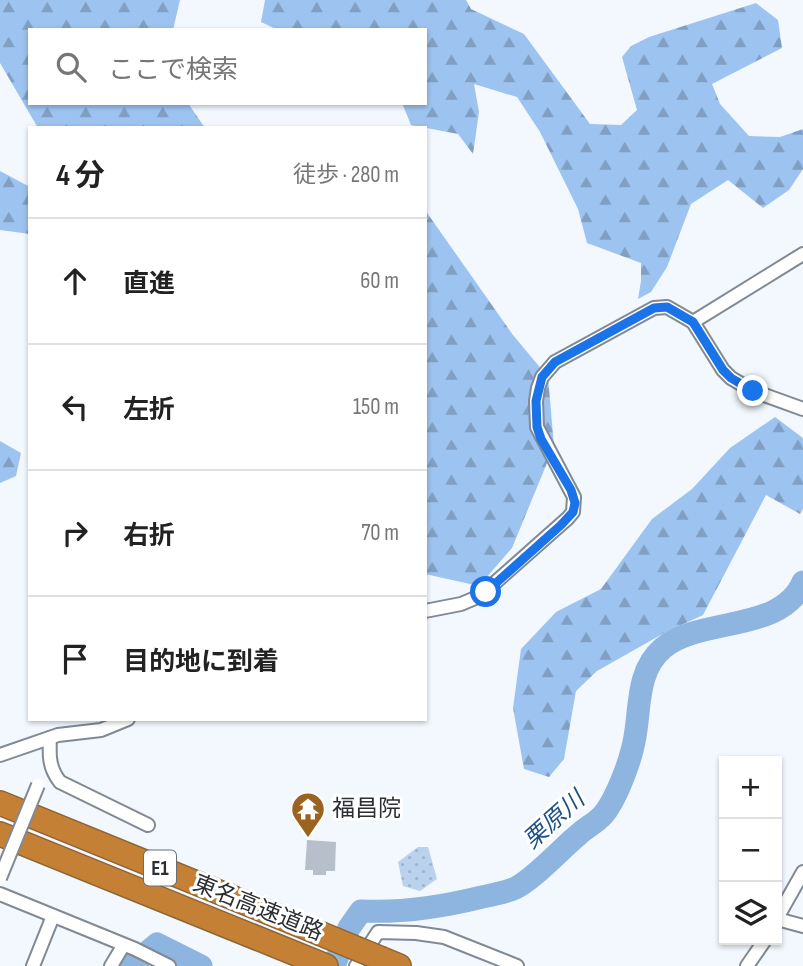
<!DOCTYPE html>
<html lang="ja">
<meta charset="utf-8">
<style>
body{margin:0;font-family:"Sofia Sans Condensed","Noto Sans JP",sans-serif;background:#f6f6f6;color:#222}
.controls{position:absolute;right:21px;bottom:21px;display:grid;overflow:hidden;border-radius:0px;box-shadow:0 2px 5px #0004}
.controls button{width:63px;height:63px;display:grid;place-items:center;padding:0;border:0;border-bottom:2px solid #e0e0e0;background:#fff;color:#222;font:35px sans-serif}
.stop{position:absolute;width:21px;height:21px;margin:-16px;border:5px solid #1a73e8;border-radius:50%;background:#fff}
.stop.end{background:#1a73e8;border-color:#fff;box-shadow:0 2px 7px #0008}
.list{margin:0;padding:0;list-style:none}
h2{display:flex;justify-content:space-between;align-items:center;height:91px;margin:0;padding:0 28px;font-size:30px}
h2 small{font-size:23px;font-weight:400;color:#767676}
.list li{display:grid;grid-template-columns:46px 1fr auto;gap:21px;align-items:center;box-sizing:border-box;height:126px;padding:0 28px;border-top:2px solid #e0e0e0}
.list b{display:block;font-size:26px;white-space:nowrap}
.list em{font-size:23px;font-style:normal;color:#767676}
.icon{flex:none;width:38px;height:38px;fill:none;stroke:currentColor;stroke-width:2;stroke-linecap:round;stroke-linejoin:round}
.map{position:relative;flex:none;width:803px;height:966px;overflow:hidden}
.search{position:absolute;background:#fff;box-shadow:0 2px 5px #0004;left:28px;top:28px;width:399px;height:77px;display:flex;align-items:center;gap:18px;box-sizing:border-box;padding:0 24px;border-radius:0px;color:#767676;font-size:26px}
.panel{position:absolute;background:#fff;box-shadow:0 2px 5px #0004;left:28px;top:126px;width:399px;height:595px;border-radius:0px}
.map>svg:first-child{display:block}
</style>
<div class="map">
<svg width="803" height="966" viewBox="0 0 803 966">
<defs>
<pattern id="forest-firs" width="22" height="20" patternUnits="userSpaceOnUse" patternTransform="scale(1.75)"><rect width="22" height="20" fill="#9dc3f0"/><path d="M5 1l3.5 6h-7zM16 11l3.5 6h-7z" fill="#809fc3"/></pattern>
<pattern id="park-dots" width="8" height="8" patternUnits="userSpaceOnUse" patternTransform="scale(1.75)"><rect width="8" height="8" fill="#bad2ed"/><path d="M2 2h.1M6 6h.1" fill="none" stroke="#a0b5cc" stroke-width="1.8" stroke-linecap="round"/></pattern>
</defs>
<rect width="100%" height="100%" fill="#f3f8ff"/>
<!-- forest -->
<g fill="url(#forest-firs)">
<polygon points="0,0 180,0 173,30 30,30 30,103 188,103 205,128 38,128 0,63"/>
<polygon points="265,0 466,0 471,9 524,34 590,124 621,125 637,110 622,57 631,46 649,37 756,3 778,20 782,48 712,84 720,104 749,136 780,137 803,129 803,169 789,190 763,208 728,180 691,204 667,267 651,292 638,299 641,281 641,263 587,243 578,209 540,132 517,97 474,84 479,112 473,154 458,134 411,125 402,103 425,103 425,30 278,30 261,22"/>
<polygon points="0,171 30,187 30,234 0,230"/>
<polygon points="425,210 513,335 548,377 554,446 512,548 479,586 425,574"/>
<polygon points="775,417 803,438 803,509 800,514 766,495 703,615 666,632 597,671 576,691 564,759 549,777 524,769 513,708 521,649 556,612 601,589 652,519 692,489 730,448"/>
<polygon points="0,441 21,453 16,476 0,483"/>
</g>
<!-- park -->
<polygon fill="url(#park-dots)" points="418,847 428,847 437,879 420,891 403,886 398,862"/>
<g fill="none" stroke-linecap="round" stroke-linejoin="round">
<!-- river -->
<g stroke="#8eb4e0" stroke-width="23">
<polyline points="131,966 157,944 201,966"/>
<path d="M 334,966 L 349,928 L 361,911 C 402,913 442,907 482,897 C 492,895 503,893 513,889 C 530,883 562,848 578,835 C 585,828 596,823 603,815 C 616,800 630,762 634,742 C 641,710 635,672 663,648 C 699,617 782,633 803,582"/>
</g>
</g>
<!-- building -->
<polygon fill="#b7c0ca" points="307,840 336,842 335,871 326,871 326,875 313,875 313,870 305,870"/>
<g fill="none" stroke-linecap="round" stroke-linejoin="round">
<!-- street casing -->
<g stroke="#818993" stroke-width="16">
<g id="street">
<polyline points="693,322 803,254"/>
<polyline points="425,611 461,604 480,596 568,518 573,512 574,497 537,427 536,401 538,388 542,377 555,362 654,308 667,307 693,322 723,370 731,378 753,391 803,409"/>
<path d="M 50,738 C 49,756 49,768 60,782 L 148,825"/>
<polyline points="0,755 58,735 101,730 128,719"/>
<polyline points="0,894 135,949 169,966"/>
<polyline points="777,918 803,872"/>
<polyline points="777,919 803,926"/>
<polyline points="33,966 53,916"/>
<polyline points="111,966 123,946"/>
<polyline points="356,966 378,932 416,933 444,937 517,966"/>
<polyline points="747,966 765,940"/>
</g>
</g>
<!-- highway casing -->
<g stroke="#8e6434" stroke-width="26">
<g id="highway">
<polyline points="0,803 319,933"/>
<polyline points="0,834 326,966"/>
<polyline points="382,959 399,966"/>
</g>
</g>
<!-- street -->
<use href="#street" stroke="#fff" stroke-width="12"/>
<!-- highway -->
<use href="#highway" stroke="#c48135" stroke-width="23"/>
<!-- street-bridge casing -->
<g stroke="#818993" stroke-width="16" stroke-linecap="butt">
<polyline id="street-bridge" points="0,878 38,785"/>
</g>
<!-- highway-bridge casing -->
<g stroke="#8e6434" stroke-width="26" stroke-linecap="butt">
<polyline id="highway-bridge" points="319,933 382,959"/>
</g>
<!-- street-bridge -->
<use href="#street-bridge" stroke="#fff" stroke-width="12"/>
<!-- highway-bridge -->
<use href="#highway-bridge" stroke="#c48135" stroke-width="23"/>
</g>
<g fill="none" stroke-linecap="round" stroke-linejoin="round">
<!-- route -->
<polyline stroke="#1a73e8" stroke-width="9" points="486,592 561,525 573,512 575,503 571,490 541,439 537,427 536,401 542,377 555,362 654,308 667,307 693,322 723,370 731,378 753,391"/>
</g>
<!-- icons -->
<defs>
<g id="temple-pin" transform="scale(1.75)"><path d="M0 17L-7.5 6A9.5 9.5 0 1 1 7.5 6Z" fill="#9c6320" stroke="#fff"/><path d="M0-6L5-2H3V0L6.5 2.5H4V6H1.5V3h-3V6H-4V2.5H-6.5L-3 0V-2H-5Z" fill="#fff"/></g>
</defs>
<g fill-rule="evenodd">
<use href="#temple-pin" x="308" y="809"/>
</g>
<g text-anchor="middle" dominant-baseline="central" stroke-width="6" stroke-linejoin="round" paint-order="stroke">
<!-- shield labels -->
<rect fill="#fff" stroke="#6b6d70" stroke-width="2" x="144" y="850.5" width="32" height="35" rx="5"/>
<g font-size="21" font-weight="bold" fill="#2b2f33">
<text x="160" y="868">E1</text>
</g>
<!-- poi labels -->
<g font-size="23" fill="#2b2f33" stroke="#fff" text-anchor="start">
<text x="332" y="809">福昌院</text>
</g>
<!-- street labels -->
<g font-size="23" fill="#2b2f33" stroke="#fff">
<text transform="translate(258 908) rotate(22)">東名高速道路</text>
</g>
<!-- water labels -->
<g font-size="24" font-style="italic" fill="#1c5187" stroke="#fff">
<text transform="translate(554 820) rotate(-42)">栗原川</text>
</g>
</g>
</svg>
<div class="controls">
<button>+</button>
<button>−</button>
<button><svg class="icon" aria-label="layers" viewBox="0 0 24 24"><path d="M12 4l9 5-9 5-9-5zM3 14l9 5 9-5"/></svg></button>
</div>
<div class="stop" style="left:486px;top:592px"></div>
<div class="stop end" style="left:753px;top:391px"></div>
<div class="search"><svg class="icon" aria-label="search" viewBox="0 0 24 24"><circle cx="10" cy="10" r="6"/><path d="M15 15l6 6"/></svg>ここで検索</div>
<section class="panel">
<h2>4 分<small>徒歩 · 280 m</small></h2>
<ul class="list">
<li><svg class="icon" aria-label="ahead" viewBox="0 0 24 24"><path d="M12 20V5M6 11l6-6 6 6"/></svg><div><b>直進</b></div><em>60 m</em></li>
<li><svg class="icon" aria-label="left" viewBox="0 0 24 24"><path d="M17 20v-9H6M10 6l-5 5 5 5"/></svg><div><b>左折</b></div><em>150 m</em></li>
<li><svg class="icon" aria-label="right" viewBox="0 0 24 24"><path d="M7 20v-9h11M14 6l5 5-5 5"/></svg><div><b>右折</b></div><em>70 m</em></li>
<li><svg class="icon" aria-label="arrive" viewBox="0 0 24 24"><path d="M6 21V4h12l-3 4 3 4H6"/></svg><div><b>目的地に到着</b></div></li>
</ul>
</section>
</div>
